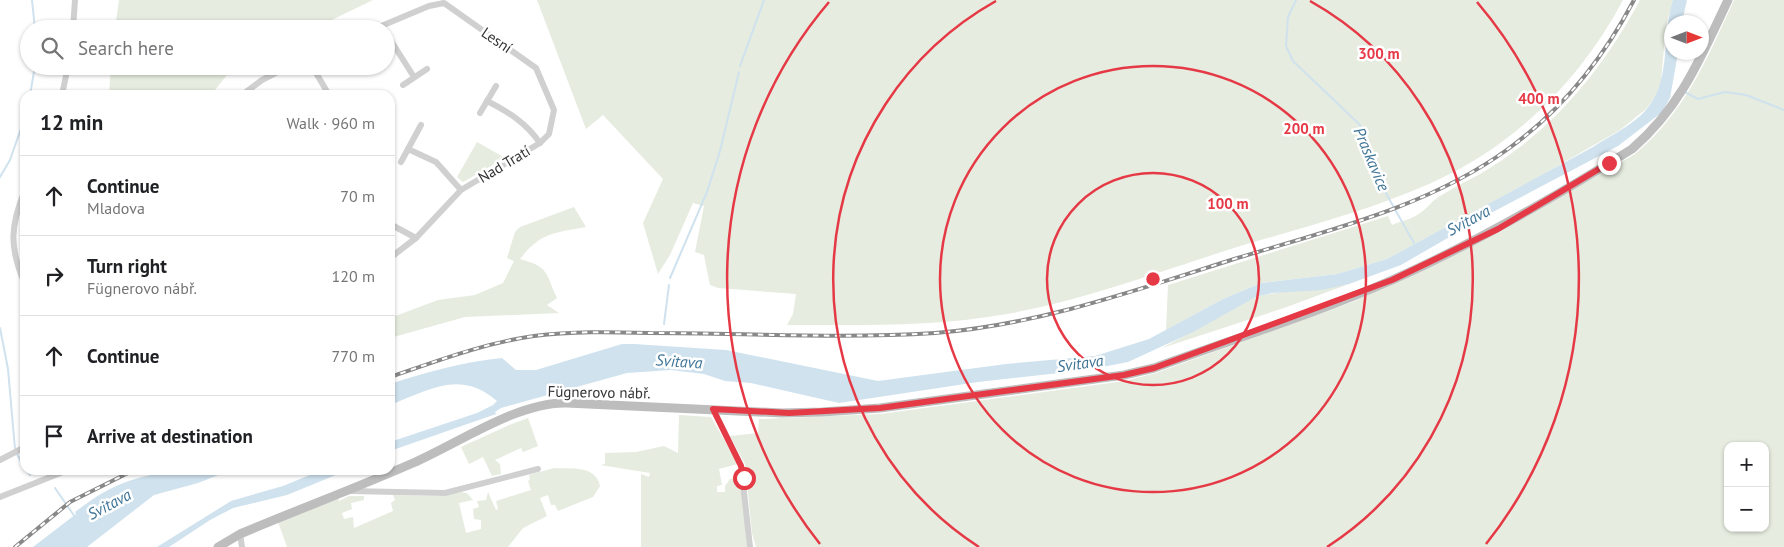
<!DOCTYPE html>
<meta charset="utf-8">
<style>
body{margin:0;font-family:"PT Sans",sans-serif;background:#f6f6f6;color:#202124}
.controls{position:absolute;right:15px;bottom:15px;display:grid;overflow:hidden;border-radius:10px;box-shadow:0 1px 4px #0004}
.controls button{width:45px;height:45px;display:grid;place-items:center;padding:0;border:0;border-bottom:1px solid #e0e0e0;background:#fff;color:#202124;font:25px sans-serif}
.compass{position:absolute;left:1664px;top:15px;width:45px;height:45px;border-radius:50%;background:#fff;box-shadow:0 1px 4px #0004;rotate:90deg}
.stop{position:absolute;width:15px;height:15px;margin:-11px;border:4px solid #e63946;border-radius:50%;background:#fff}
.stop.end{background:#e63946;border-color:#fff;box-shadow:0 1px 5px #0008}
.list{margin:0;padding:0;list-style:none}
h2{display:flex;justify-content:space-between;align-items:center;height:65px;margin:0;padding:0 20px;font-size:21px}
h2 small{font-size:16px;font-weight:400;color:#757577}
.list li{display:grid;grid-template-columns:32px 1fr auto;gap:15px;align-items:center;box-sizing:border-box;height:80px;padding:0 20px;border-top:1px solid #e0e0e0}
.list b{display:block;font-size:19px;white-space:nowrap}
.list p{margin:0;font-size:16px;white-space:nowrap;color:#757577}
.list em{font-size:16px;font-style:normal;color:#757577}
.icon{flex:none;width:28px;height:28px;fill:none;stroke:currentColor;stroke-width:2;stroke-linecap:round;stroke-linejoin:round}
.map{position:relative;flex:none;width:1784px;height:547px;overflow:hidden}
.search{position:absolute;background:#fff;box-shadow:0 1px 4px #0004;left:20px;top:20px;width:375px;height:55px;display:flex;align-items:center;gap:12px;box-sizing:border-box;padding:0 18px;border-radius:28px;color:#757577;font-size:19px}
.panel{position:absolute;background:#fff;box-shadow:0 1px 4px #0004;left:20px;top:90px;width:375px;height:385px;border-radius:15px}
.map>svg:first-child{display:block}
</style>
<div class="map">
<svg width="1784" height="547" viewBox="0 0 1784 547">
<rect width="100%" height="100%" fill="#fff"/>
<!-- green -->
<g fill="#e6ecdf" fill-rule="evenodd">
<polygon points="119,0 373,0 313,29 115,29"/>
<path d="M 537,0 L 1623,0 C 1580,81 1514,147 1429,184 C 1368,211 1301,228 1237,247 C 1161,271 1085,300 1007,314 C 934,327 860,325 787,325 L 793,314 L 796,294 L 718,288 L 710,285 L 704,255 L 695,252 L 704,206 L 693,203 L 670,255 L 658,274 L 643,223 L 663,179 L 603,115 L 586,129 Z"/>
<path d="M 1640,0 L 1673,0 L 1666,26 L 1661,81 L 1655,97 L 1646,109 L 1620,130 L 1542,175 L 1387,259 L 1337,274 L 1261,283 L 1223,299 L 1166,330 L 1168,285 L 1388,216 L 1392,225 C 1401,221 1413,219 1420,213 C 1427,209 1431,202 1437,198 C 1455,186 1475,178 1493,166 C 1558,124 1604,67 1640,0 Z"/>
<path d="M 1734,0 L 1784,0 L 1784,547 L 756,547 L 752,533 L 745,464 L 730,436 L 758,433 L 759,419 L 880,414 L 1125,381 L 1156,373 L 1355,301 L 1500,232 L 1635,154 C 1686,111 1707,59 1734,0 ZM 1728,446 L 1765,446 L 1765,528 L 1728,528 Z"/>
<polygon points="111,66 234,66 211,95 109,95"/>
<polygon points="477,142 505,158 463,182 457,177"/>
<path d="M 574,207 L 586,227 C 554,233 541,232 520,259 C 549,267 545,272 557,298 L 547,305 L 559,313 L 465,317 L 390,338 L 390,318 L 438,300 L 475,295 L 503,283 L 514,261 L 507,258 L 515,232 L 520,227 Z"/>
<path d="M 1349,284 L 1284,308 L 1162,348 L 1256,297 C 1287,289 1319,290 1349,284 Z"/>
<polygon points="679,415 711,417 738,464 719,469 722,485 717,486 717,492 725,492 725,486 730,479 741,476 747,547 641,547 641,474 649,477 650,473 600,465 605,464 605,453 636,452 664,446 678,453"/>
<polygon points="528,418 538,446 523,452 521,448 495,460 500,464 501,474 492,476 483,457 469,464 461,447 507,426"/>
<path d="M 554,468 C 571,469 596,465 600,486 L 593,497 L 558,511 L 555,505 L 551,505 L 548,495 L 540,498 L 547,516 L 523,528 L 508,547 L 287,547 L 278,522 L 338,498 L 339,501 L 349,496 L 364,496 L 364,500 L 351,503 L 352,509 L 342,513 L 344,519 L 353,517 L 354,528 L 393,511 L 391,503 L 395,500 L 393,495 L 439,496 L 461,492 L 467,493 L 473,500 L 459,503 L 466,533 L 481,529 L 481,520 L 474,519 L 473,509 L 479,507 L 477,501 L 486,500 L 488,492 L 496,510 L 498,509 L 496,501 L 531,490 L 528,481 L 530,480 L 529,475 Z"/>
</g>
<!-- water -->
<g fill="#cfe2ee">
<path d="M 1673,0 L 1687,0 L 1682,22 L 1672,22 L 1672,52 L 1678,53 L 1670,98 L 1661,113 L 1618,146 L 1491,213 L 1401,265 L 1349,284 L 1322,290 L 1272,293 L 1256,297 L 1193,332 L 1128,362 L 1087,370 L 978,382 L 839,403 L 751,383 L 725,381 L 704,374 L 671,370 L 627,373 L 501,408 L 495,412 L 496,414 L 390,451 L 390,442 L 477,413 L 493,405 L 497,401 C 460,369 429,390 390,405 L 390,384 C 427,372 463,362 502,358 L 516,370 L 536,370 L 622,344 L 634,344 L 726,350 L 878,381 L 1006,364 L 1095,356 L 1149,339 L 1223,299 L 1261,283 L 1337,274 L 1387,259 L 1593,147 C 1611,135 1636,124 1649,106 C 1671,77 1662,33 1673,0 Z"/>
<path d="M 177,470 L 231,470 L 198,483 L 154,495 L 87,547 L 33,547 L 76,514 L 75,512 C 113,483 131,478 177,470 Z"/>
<polygon points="322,470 348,470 287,495 233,508 210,520 169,547 157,547 231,501 283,486"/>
</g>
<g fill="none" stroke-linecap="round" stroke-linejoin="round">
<!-- stream -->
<g stroke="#cfe2ee" stroke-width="2">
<polyline points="32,0 35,29"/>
<polyline points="1296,0 1288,17 1286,46 1293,61 1360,125 1379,181 1414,243"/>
<polyline points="740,66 764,0"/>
<polyline points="1685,92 1698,99 1725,92 1746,95 1784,110"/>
<polyline points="30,95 35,66"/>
<polyline points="0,177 10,160 25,117"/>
<polyline points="670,278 707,192 720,151 739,72"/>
<polyline points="664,324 669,285"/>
<polyline points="0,328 8,369 15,449"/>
<polyline points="17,454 25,469"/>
<polyline points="26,470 30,475"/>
<polyline points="55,488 75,517"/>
</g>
<!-- street -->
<g stroke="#d0d0d0" stroke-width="6">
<polyline points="73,29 75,0"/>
<polyline points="374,29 429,6 444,3 536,68 554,110 549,134 540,143 461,190 416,238 390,258"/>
<polyline points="386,33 414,77"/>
<polyline points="312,66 329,95"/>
<polyline points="403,85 427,69"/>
<polyline points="62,95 68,66"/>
<polyline points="242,95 262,80 289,66"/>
<path d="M 487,101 C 509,112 526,123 540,143"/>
<polyline points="480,113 496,86"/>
<polyline points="408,149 436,162 461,190"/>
<polyline points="401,162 421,125"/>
<path d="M 25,190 C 10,226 9,248 25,284"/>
<polyline points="390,224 416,238"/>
<polyline points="713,409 741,465 750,547"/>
<polyline points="0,460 25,447"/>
<polyline points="349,491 445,493 538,469"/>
<polyline points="0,497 68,470"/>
<polyline points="240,534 242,547"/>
</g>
<!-- secondary -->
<path stroke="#bdbdbd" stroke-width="9" d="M 218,547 L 240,534 C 297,510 356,488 413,463 C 457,444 519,401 567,403 L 782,413 L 822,412 L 880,408 L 1124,375 L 1154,368 C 1233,339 1315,314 1392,280 C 1476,243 1555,197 1632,149 C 1681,107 1701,57 1728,0"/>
<!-- rail casing -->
<g stroke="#888" stroke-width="4">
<g id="rail">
<path d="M 390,377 C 437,361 484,343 534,336 C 572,331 611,332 649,333 C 744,333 840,339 935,333 C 1037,325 1134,291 1231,260 C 1325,231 1427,208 1508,149 C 1562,110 1603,59 1634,0"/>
<polyline points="15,547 70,502 134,470"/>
</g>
</g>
<!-- rail -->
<use href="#rail" stroke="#fff" stroke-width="2" stroke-dasharray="5.5" stroke-linecap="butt"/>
</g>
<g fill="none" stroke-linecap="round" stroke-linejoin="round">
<!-- route -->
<polyline stroke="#e63946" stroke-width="6" points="744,478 741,466 713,409 789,413 880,408 1124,375 1154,368 1392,280 1498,229 1609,163"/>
</g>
<!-- distance rings -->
<g fill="none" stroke="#e63946" stroke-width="2.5">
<circle cx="1153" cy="279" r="106"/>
<circle cx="1153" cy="279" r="213"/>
<path d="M979 547A319 319 0 0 1 996 1M1310 1A319 319 0 0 1 1327 547"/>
<path d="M820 544A426 426 0 0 1 829 2M1477 2A426 426 0 0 1 1486 544"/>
</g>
<g text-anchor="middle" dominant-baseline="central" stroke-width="5" stroke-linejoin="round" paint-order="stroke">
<!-- street labels -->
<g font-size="15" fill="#333" stroke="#fff">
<text transform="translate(497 40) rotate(34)">Lesní</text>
<text transform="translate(504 164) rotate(-31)">Nad Tratí</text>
<text transform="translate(599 392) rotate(1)">Fügnerovo nábř.</text>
</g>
<!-- water labels -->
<g font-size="16" font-style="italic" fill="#3f7597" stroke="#fff">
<text transform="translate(1372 159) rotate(67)">Praskavice</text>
<text transform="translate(1468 220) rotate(-28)">Svitava</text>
<text transform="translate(679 361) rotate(4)">Svitava</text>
<text transform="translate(1080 363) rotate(-8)">Svitava</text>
<text transform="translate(109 504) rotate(-28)">Svitava</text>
</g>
</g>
<circle cx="1153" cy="279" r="8" fill="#e63946" stroke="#fff" stroke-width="2.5"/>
<g font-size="15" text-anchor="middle" font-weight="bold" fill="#e63946" stroke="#fff" stroke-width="5" stroke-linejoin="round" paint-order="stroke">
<text x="1379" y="59">300 m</text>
<text x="1539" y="104">400 m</text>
<text x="1304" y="134">200 m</text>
<text x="1228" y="209">100 m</text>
</g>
</svg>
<div class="controls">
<button>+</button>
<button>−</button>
</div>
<svg class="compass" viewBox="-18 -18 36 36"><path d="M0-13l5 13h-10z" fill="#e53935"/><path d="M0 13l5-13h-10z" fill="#757577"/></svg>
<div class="stop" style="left:744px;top:478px"></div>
<div class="stop end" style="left:1609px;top:163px"></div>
<div class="search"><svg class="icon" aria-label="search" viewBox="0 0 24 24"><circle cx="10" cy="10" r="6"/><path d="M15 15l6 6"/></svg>Search here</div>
<section class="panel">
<h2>12 min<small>Walk · 960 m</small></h2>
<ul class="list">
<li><svg class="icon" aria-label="ahead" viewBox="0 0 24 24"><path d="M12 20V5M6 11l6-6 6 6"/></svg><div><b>Continue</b><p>Mladova</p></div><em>70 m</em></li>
<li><svg class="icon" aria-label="right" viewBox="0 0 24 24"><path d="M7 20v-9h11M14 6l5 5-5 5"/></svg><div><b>Turn right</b><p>Fügnerovo nábř.</p></div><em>120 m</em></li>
<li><svg class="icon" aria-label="ahead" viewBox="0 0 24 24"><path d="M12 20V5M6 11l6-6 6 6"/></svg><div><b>Continue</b></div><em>770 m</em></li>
<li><svg class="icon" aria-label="arrive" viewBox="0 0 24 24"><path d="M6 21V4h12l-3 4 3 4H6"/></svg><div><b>Arrive at destination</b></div></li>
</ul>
</section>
</div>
